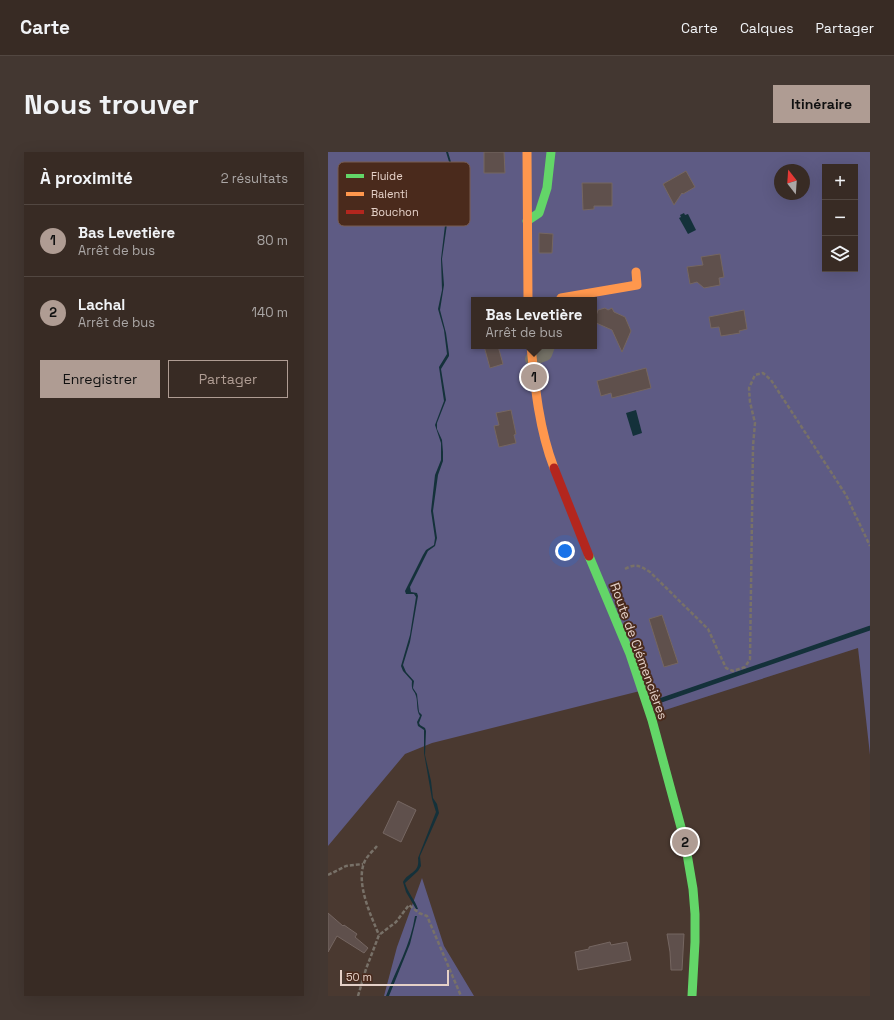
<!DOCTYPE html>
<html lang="fr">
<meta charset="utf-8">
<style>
body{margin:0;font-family:"Space Grotesk",sans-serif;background:#433731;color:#f1f3f6}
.controls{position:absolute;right:12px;top:12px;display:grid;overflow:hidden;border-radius:0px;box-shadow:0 4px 16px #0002}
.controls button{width:36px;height:36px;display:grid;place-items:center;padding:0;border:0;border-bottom:1px solid #524741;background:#382b24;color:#f1f3f6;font:20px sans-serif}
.compass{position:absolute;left:446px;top:12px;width:36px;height:36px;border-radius:50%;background:#382b24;box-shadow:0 4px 16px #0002;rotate:343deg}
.scale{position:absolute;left:12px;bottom:10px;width:109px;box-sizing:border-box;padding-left:4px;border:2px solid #e5d1c8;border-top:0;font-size:11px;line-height:14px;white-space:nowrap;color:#e5d1c8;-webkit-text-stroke:3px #4a2a1c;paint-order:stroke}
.you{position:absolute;left:237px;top:399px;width:14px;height:14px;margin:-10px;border:3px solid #fff;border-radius:50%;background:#1a73e8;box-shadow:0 0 0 6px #1a73e833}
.badge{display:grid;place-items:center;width:26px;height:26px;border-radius:50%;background:#af9c93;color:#111;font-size:13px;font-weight:700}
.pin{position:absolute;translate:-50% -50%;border:2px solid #fff;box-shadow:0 1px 4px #0006}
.popup{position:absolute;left:143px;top:145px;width:126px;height:52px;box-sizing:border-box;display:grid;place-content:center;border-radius:0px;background:#382b24;filter:drop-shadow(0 1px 3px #0005);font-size:13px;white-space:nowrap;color:#aba7a6}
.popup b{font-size:15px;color:#f1f3f6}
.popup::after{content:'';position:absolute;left:50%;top:100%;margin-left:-8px;border:8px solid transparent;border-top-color:#382b24}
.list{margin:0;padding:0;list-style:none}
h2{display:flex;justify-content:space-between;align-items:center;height:52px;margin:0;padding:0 16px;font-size:17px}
h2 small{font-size:13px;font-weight:400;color:#aba7a6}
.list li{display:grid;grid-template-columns:26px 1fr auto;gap:12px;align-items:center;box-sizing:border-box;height:72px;padding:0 16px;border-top:1px solid #524741}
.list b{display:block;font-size:15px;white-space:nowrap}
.list p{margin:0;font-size:13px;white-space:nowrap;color:#aba7a6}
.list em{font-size:13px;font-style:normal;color:#aba7a6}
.actions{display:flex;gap:8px;padding:12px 16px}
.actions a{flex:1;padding:9px 0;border:1px solid #af9c93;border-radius:0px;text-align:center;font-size:14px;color:#af9c93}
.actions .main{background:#af9c93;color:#111}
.icon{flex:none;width:22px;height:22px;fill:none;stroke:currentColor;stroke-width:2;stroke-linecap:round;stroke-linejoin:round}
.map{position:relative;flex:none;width:542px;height:844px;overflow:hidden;border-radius:0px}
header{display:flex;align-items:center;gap:24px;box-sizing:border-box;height:56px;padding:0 20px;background:#382b24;border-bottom:1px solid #524741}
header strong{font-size:19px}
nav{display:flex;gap:22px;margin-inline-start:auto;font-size:14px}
.intro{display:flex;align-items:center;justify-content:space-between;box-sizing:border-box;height:96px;padding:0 24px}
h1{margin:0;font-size:28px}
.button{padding:10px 18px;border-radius:0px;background:#af9c93;color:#111;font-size:14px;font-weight:700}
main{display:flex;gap:24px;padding:0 24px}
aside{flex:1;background:#382b24;border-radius:0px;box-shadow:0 4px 16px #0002}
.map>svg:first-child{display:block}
</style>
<header>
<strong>Carte</strong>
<nav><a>Carte</a><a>Calques</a><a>Partager</a></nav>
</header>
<div class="intro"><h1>Nous trouver</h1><a class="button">Itinéraire</a></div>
<main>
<aside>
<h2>À proximité<small>2 résultats</small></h2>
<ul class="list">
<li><span class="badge">1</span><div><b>Bas Levetière</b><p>Arrêt de bus</p></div><em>80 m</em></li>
<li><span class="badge">2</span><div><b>Lachal</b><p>Arrêt de bus</p></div><em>140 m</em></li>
</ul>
<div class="actions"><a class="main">Enregistrer</a><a>Partager</a></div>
</aside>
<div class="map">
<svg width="542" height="844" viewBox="0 0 542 844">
<rect width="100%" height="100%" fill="#4a3930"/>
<!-- green -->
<g fill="#5e5b84" fill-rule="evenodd">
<path d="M 0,0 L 542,0 L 542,603 L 530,496 L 334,559 L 324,536 L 104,591 L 77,602 L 0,694 ZM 497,15 L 527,15 L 527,117 L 497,117 ZM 452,18 L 476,18 L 476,42 L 452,42 ZM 146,148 L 266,148 L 266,194 L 146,194 Z"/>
<polygon points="94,726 116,794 146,844 56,844 69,795"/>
</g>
<!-- water -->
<g fill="#14313a">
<path d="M 118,0 L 120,0 L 128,27 L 120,50 L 119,72 L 114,107 L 116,133 L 112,158 L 118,181 L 121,202 L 121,204 L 113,217 L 118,248 L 109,271 L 109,277 L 114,288 L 115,300 L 115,309 L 110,323 L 105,359 L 109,386 L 107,394 L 100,399 L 82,435 L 83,440 L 89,441 L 90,444 L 82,490 L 75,513 L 78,520 L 86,529 L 85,536 L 89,542 L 91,560 L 94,563 L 91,571 L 92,573 L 97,576 L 98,579 L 97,603 L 103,629 L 105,646 L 109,652 L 111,661 L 92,704 L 93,714 L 90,719 L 77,731 C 80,741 87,748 90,757 L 88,757 L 78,740 L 75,730 C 81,719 92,722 90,706 L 108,660 L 104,647 L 96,601 L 96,578 L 90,574 L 89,570 L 92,564 C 88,558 90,551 88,544 C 86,537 83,540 84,529 L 75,519 L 73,514 L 82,483 L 88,445 L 86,442 L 78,442 L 77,439 L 95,403 L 98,398 L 106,393 L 107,386 L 103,359 L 107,323 L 113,308 L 113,291 L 107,273 L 116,249 L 111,215 L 119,202 L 116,178 L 110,157 L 114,138 L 113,107 L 118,65 L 118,51 L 126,26 Z"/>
<polygon points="356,61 357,63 360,62 368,78 360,82 351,66 353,65 352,63"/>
<polygon points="308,258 314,281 305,284 298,261"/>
<path d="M 87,764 L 89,764 L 82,792 L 61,844 L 58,844 C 68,817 83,792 87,764 Z"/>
</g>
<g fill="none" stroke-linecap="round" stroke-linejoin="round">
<!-- stream -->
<polyline stroke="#14313a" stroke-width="4.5" points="325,551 542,476"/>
</g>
<!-- building -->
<g fill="#5f504c" stroke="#756661">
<polygon points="156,0 176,0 177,21 156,21"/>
<polygon points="358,19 367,35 355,42 354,41 346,53 335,32"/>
<polygon points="254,31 284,31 284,54 266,54 266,57 255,58"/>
<polygon points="211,81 225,82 224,101 211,101"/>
<polygon points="392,102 396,125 391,126 392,133 376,136 369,130 362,132 359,115 375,113 373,105"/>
<polygon points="277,156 280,158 284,156 286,160 297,165 303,179 294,200 284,178 266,170 270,158"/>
<polygon points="416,158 419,177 411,179 412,181 393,184 391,175 383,176 381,165"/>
<polygon points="156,194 170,194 175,212 162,216"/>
<polygon points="318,216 323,236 284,246 283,241 273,244 269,229"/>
<polygon points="183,258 188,282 186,283 188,291 171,295 166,274 171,273 168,261"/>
<polygon points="334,463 350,511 336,515 321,467"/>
<polygon points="70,649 88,658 73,690 55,681"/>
<polygon points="0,761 15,774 16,773 29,782 27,785 40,796 36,801 9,784 0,800"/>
<polygon points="339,782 356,782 354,818 343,818 342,800"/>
<polygon points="282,790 283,793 299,790 303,808 250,818 247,800 261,797 261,795"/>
</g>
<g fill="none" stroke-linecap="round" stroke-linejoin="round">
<!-- path -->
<g stroke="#787168" stroke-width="2.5" stroke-dasharray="4 2" stroke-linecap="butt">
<path d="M 297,417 C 308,411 312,414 322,420 L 380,477 L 398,516 L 405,519 L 417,515 L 422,507 L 425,294 L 427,271 L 422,250 L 421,236 L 427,223 L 435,221 L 443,228 L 518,343 L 542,394"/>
<path d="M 49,694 C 45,699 38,705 36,711 C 28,732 43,764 51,783"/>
<polyline points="0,723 18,714 35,712"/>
<polyline points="30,844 38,817 51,783 68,770 81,753 91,761 99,764 133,844"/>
</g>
<!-- street -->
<polyline stroke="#747166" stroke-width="14" points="204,207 217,202 220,194"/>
<!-- fast -->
<g stroke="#63d668" stroke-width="9">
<polyline points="199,69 211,61 219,36 223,0"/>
<polyline points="261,404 302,502 324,568 357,690 365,737 367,762 367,790 364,844"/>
</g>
<!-- slow -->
<g stroke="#ff974d" stroke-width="9">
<polyline points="199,0 200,148"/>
<polyline points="232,148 233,146 309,133 308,120"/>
<path d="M 203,194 C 207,235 211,277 226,316"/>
</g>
<!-- jam -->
<polyline stroke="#b3261e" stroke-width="9" points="226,316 261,404"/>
</g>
<g text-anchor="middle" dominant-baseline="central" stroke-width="4" stroke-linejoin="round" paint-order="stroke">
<!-- street labels -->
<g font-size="13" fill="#e5d1c8" stroke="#4a2a1c">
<text transform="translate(311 499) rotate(70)">Route de Clémencières</text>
</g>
</g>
<!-- legend -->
<rect x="10" y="10" width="132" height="64" rx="6" fill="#4a2a1c" stroke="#785c50" stroke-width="1"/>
<rect x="18" y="22" width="18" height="4" fill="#63d668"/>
<rect x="18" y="40" width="18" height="4" fill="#ff974d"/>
<rect x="18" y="58" width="18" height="4" fill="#b3261e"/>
<g font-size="11" fill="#e5d1c8">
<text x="43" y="28">Fluide</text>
<text x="43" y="46">Ralenti</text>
<text x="43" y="64">Bouchon</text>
</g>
</svg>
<div class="controls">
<button>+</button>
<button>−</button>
<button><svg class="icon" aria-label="layers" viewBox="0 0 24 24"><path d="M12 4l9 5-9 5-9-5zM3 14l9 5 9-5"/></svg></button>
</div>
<svg class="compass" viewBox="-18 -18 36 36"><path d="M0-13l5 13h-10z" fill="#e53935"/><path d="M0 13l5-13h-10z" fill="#aba7a6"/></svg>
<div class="scale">50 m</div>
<div class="you"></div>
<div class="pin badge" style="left:206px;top:225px">1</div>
<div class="popup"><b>Bas Levetière</b>Arrêt de bus</div>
<div class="pin badge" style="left:357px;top:690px">2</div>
</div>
</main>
